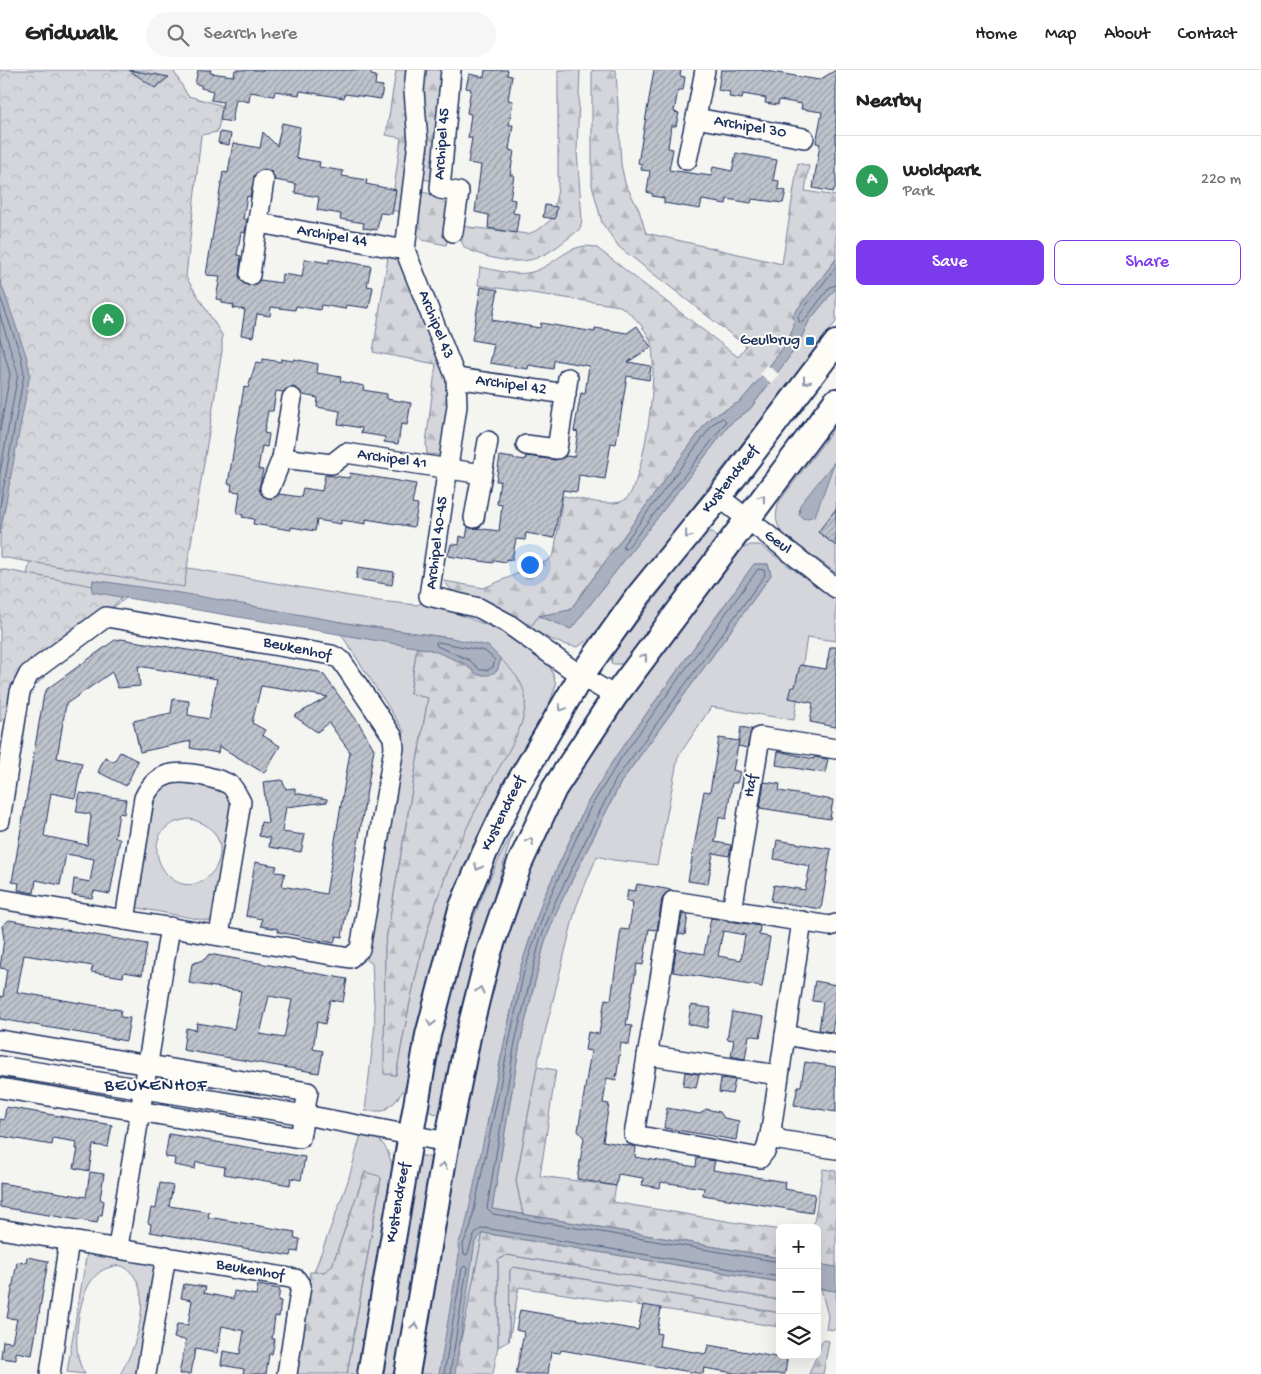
<!DOCTYPE html>
<meta charset="utf-8">
<style>
body{margin:0;font-family:"Gochi Hand",sans-serif;background:#f6f6f6;color:#222}
.controls{position:absolute;right:15px;bottom:15px;display:grid;overflow:hidden;border-radius:8px;box-shadow:0 5px 20px #0002}
.controls button{width:45px;height:45px;display:grid;place-items:center;padding:0;border:0;border-bottom:1px solid #e0e0e0;background:#fff;color:#222;font:25px sans-serif}
.you{position:absolute;left:529px;top:494px;width:18px;height:18px;margin:-12px;border:4px solid #fff;border-radius:50%;background:#1a73e8;box-shadow:0 0 0 8px #1a73e833}
.badge{display:grid;place-items:center;width:32px;height:32px;border-radius:50%;background:#7c3aed;color:#fff;font-size:16px;font-weight:700}
.pin{position:absolute;translate:-50% -50%;border:2px solid #fff;box-shadow:0 1px 5px #0006}
.list{margin:0;padding:0;list-style:none}
h2{display:flex;justify-content:space-between;align-items:center;height:65px;margin:0;padding:0 20px;font-size:21px}
h2 small{font-size:16px;font-weight:400;color:#767676}
.list li{display:grid;grid-template-columns:32px 1fr auto;gap:15px;align-items:center;box-sizing:border-box;height:90px;padding:0 20px;border-top:1px solid #e0e0e0}
.list b{display:block;font-size:19px;white-space:nowrap}
.list p{margin:0;font-size:16px;white-space:nowrap;color:#767676}
.list em{font-size:16px;font-style:normal;color:#767676}
.actions{display:flex;gap:10px;padding:15px 20px}
.actions a{flex:1;padding:11px 0;border:1px solid #7c3aed;border-radius:8px;text-align:center;font-size:18px;color:#7c3aed}
.actions .main{background:#7c3aed;color:#fff}
.icon{flex:none;width:28px;height:28px;fill:none;stroke:currentColor;stroke-width:2;stroke-linecap:round;stroke-linejoin:round}
.map{position:relative;flex:none;width:836px;height:1304px;overflow:hidden}
header{display:flex;align-items:center;gap:30px;box-sizing:border-box;height:70px;padding:0 25px;background:#fff;border-bottom:1px solid #e0e0e0}
header strong{font-size:24px}
nav{display:flex;gap:28px;margin-inline-start:auto;font-size:18px}
.search{width:350px;height:45px;background:#f6f6f6;display:flex;align-items:center;gap:12px;box-sizing:border-box;padding:0 18px;border-radius:28px;color:#767676;font-size:19px}
main{display:flex}
aside{flex:1;background:#fff}
.map>svg:first-child{display:block}
</style>
<header>
<strong>Gridwalk</strong>
<div class="search"><svg class="icon" aria-label="search" viewBox="0 0 24 24"><circle cx="10" cy="10" r="6"/><path d="M15 15l6 6"/></svg>Search here</div>
<nav><a>Home</a><a>Map</a><a>About</a><a>Contact</a></nav>
</header>
<main>
<div class="map">
<svg width="836" height="1304" viewBox="0 0 836 1304">
<defs>
<pattern id="forest-firs" width="22" height="20" patternUnits="userSpaceOnUse" patternTransform="scale(1.25)"><rect width="22" height="20" fill="#d4d6db"/><path d="M5 1l3.5 6h-7zM16 11l3.5 6h-7z" fill="#b5b8be"/></pattern>
<pattern id="park-crowns" width="20" height="18" patternUnits="userSpaceOnUse" patternTransform="scale(1.25)"><rect width="20" height="18" fill="#d4d6db"/><path d="M2 6a3 3 0 1 1 6 0M12 15a3 3 0 1 1 6 0" fill="none" stroke="#b5b8be"/></pattern>
<pattern id="building-hatch" width="6" height="6" patternUnits="userSpaceOnUse" patternTransform="scale(1.25)"><rect width="6" height="6" fill="#bfc3cc"/><path d="M-1 1l2-2M0 6l6-6M5 7l2-2" fill="none" stroke="#9a9fa9"/></pattern>
</defs>
<rect width="100%" height="100%" fill="#f4f4f1"/>
<filter id="ink" filterUnits="userSpaceOnUse"><feTurbulence type="fractalNoise" baseFrequency=".02" numOctaves="2"/><feDisplacementMap in="SourceGraphic" scale="10" xChannelSelector="R" yChannelSelector="G"/><feConvolveMatrix kernelMatrix="1 2 1 2 8 2 1 2 1" color-interpolation-filters="sRGB"/></filter>
<g filter="url(#ink)">
<!-- grass -->
<g fill="#d4d6db" stroke="#78829c" fill-rule="evenodd">
<path d="M 836,218 L 836,252 L 594,565 L 578,577 C 559,575 545,567 530,557 L 539,546 L 571,559 L 730,354 L 750,339 L 798,275 L 809,251 Z"/>
<path d="M 836,356 L 836,503 L 782,463 C 775,452 775,445 779,432 Z"/>
<polygon points="705,462 713,462 717,466 715,474 624,594 611,594 612,585"/>
<path d="M 33,471 L 379,531 L 417,535 L 430,529 L 440,537 L 512,565 L 536,582 L 551,599 L 554,607 L 556,615 L 549,635 L 448,849 L 433,899 L 409,1012 L 395,1032 L 383,1041 L 365,1041 L 375,954 L 372,893 L 367,891 L 404,661 L 341,564 L 417,577 L 410,623 L 428,628 L 385,876 L 385,1004 L 396,1005 C 410,929 424,852 456,781 C 466,757 478,735 490,713 C 504,688 519,665 525,637 L 451,568 L 352,554 L 93,510 L 92,522 L 128,527 L 16,604 L 11,600 Z"/>
<polygon points="750,475 760,475 836,530 836,571 807,567 794,650 711,637 678,687 657,795 613,790 597,786 576,837 539,987 516,1111 523,1144 492,1139 520,973 545,871 560,834 621,712 771,505 768,494 754,494 616,686 586,735 543,829 520,899 488,1048 483,1163 454,1304 419,1304 477,968 513,838 545,765 590,680 662,579 742,479"/>
<path d="M 179,710 L 222,719 L 235,733 L 214,852 L 133,837 L 156,725 L 167,714 ZM 190,749 C 203,752 214,758 219,772 C 222,783 219,795 211,804 C 170,845 124,755 190,749 Z"/>
<path d="M 513,761 L 468,916 L 444,1042 L 436,1044 L 427,1041 C 437,980 450,918 470,859 C 481,825 497,793 513,761 Z"/>
<path d="M 362,1061 C 383,1069 388,1077 393,1100 L 357,1304 L 347,1304 L 381,1109 L 365,1102 L 332,1196 L 324,1202 L 314,1202 L 348,1111 Z"/>
<polygon points="419,1085 433,1088 399,1304 381,1304"/>
<path d="M 88,1176 L 159,1188 L 138,1304 L 120,1304 C 136,1280 156,1219 126,1198 C 121,1195 117,1195 111,1197 C 88,1202 81,1231 78,1252 C 76,1269 75,1289 85,1304 L 67,1302 Z"/>
<polygon points="507,1185 780,1230 780,1243 513,1197 510,1200 509,1271 498,1277 498,1190"/>
<polygon points="821,1219 836,1221 836,1260 826,1259 828,1246"/>
</g>
<!-- forest -->
<g fill="url(#forest-firs)" stroke="#78829c">
<polygon points="394,0 407,0 410,65 405,143 391,140 401,68 386,65 396,1"/>
<polygon points="425,0 446,0 437,112 423,109 428,82 423,16"/>
<path d="M 558,0 L 580,0 L 577,81 L 582,150 L 580,159 C 568,168 555,180 541,186 C 520,197 485,188 465,178 L 459,168 L 460,156 L 528,164 L 538,160 L 552,149 L 558,119 Z"/>
<path d="M 592,0 L 616,0 L 621,94 L 625,113 L 639,140 L 646,163 L 782,194 L 798,93 L 809,96 L 805,121 L 836,126 L 836,189 L 793,245 L 794,255 L 789,270 L 762,306 L 741,331 L 709,349 L 570,540 L 539,546 L 530,557 L 507,542 L 451,520 L 444,511 L 484,518 L 549,490 L 554,484 L 563,426 C 578,428 614,439 626,429 C 644,414 660,293 650,270 C 645,257 631,243 620,236 L 478,215 L 480,197 C 495,200 512,205 527,203 C 553,200 570,168 597,178 L 738,287 L 746,276 L 619,177 L 602,153 L 592,115 Z"/>
<polygon points="422,122 448,128 444,160 449,163 446,175 422,170 415,160"/>
<polygon points="388,187 401,190 449,315 448,340 442,385 427,384 426,373 436,294 373,282"/>
<path d="M 417,577 C 440,581 461,590 478,605 L 497,601 L 501,589 C 515,604 528,616 525,638 C 522,662 505,686 494,707 C 480,731 467,756 456,781 C 424,853 410,929 396,1005 L 384,1004 L 385,876 L 428,628 L 410,624 Z"/>
<polygon points="537,997 556,1000 540,1106 616,1116 613,1132 780,1160 780,1188 523,1144 516,1111"/>
<polygon points="823,1099 836,1101 836,1197 817,1194 817,1158 813,1158"/>
<polygon points="365,1102 379,1106 381,1108 347,1304 293,1304 310,1202 324,1202 332,1196"/>
<polygon points="483,1163 780,1212 780,1230 507,1185 498,1190 498,1276 493,1304 454,1304"/>
<polygon points="513,1197 780,1243 780,1257 519,1217 509,1271 510,1200"/>
<polygon points="823,1270 829,1271 823,1304 809,1304"/>
</g>
<!-- park -->
<g fill="url(#park-crowns)" stroke="#78829c">
<polygon points="0,0 173,0 188,26 224,36 217,62 201,65 186,207 222,265 222,281 184,517 0,487"/>
<polygon points="0,499 127,522 0,652"/>
</g>
<!-- water -->
<g fill="#aab0bf" stroke="#717c98">
<polygon points="836,189 836,218 809,251 798,275 750,339 730,354 571,559 539,546 570,540 709,349 741,331 762,306 789,270 794,255 793,245"/>
<polygon points="0,210 26,285 30,304 0,464"/>
<polygon points="835,391 815,446 804,449 799,445 800,435"/>
<polygon points="754,494 768,494 771,505 621,712 560,834 545,871 520,973 492,1139 780,1188 780,1212 483,1163 475,1172 455,1304 439,1304 459,1185 458,1174 465,1158 520,899 543,829 586,735 616,686"/>
<polygon points="93,510 187,524 352,554 451,568 488,576 501,589 497,601 489,605 478,605 467,595 432,580 92,522"/>
<polygon points="817,1194 836,1197 836,1221 817,1218"/>
</g>
<!-- pier -->
<polygon fill="#f4f4f1" points="767,295 779,304 772,314 760,304"/>
<g fill="none" stroke-linecap="round" stroke-linejoin="round">
<!-- shore -->
<g stroke="#546385" stroke-width="1">
<polyline points="836,197 798,246 799,252 803,252 830,217 836,215"/>
<polyline points="0,226 21,286 24,304 0,437"/>
<polyline points="0,245 18,304 0,403"/>
<polyline points="0,268 10,304 0,361"/>
<polygon points="723,348 726,351 718,363 627,478 624,479 623,475 713,354"/>
<polygon points="438,572 485,581 495,590 493,597 488,600 480,600 469,590 437,576 436,573"/>
<path d="M 780,1192 L 493,1144 L 487,1138 L 515,972 L 540,870 L 555,832 L 616,709 L 765,505 L 764,500 L 758,499 L 621,688 L 590,738 L 548,831 L 524,901 L 470,1159 L 463,1174 L 464,1184 L 467,1185 C 472,1175 471,1161 484,1158 L 780,1207"/>
<polyline points="444,1304 462,1198 465,1196 467,1198 466,1204 450,1304"/>
</g>
</g>
<!-- building -->
<g fill="url(#building-hatch)" stroke="#1b2f5e" fill-rule="evenodd">
<polygon points="129,0 169,7 155,18"/>
<polygon points="198,0 211,0 210,3 234,6 235,0 371,0 371,5 376,6 375,15 383,16 381,29 345,24 344,28 300,21 299,25 275,21 274,26 250,22 249,32 236,29 232,52 220,50 223,32 211,30 213,21 201,18 201,15 195,14"/>
<polygon points="485,0 508,0 507,5 512,6 508,30 513,31 509,55 513,55 509,80 514,81 510,105 514,105 510,129 515,130 513,143 519,144 516,163 488,158 489,145 475,142 481,95 468,93 472,68 468,68 471,44 467,43 471,19 466,18 469,4 484,7"/>
<polygon points="654,0 681,0 680,6 685,7 683,20 678,20 674,42 679,43 676,56 671,56 668,78 673,79 669,100 711,106 713,97 732,101 736,83 777,90 773,110 779,111 778,119 786,121 783,133 752,129 751,133 727,129 726,134 702,130 700,139 664,133 664,128 652,126 653,124 647,122 650,101 641,100 642,94 638,93"/>
<polygon points="721,0 760,0 819,10 836,0 836,116 833,122 813,118 820,74 816,73 822,42 801,39 802,34 779,30 778,35 765,33 766,28 743,24 742,29 729,27 730,22 718,20"/>
<polygon points="282,53 300,57 296,88 320,92 319,97 343,101 342,106 367,110 366,114 396,120 392,144 380,143 377,160 363,158 364,153 340,149 341,144 317,140 319,127 295,123 296,114 275,110 271,101 265,99 256,103 250,127 247,126 243,149 247,150 245,163 241,162 237,185 241,186 239,206 243,213 254,216 260,210 281,213 282,204 302,207 305,189 329,193 329,189 371,196 367,216 373,217 369,238 346,235 345,239 321,235 320,240 296,236 295,240 271,237 270,246 257,244 253,267 241,265 245,240 233,238 234,235 222,233 222,230 216,229 220,206 206,205 223,102 228,103 233,73 260,78 263,62 277,76"/>
<polygon points="220,62 231,64 229,75 218,73"/>
<polygon points="545,135 557,137 555,149 543,147"/>
<polygon points="481,217 498,220 492,250 540,258 541,253 595,262 595,258 627,263 637,256 651,277 628,292 651,296 649,310 627,306 616,374 611,373 605,409 579,405 577,422 563,420 554,468 526,463 525,470 516,469 512,490 506,489 506,492 494,490 493,493 448,486 451,474 459,475 460,466 466,468 468,457 499,461 502,435 497,434 500,411 496,411 500,386 525,390 526,386 556,390 566,386 574,387 578,362 574,361 581,323 585,324 589,296 554,290 553,299 529,295 528,299 490,293 494,274 472,270"/>
<polygon points="263,289 281,292 281,289 293,291 294,289 318,294 317,303 341,307 340,311 364,316 363,320 387,324 387,329 411,333 407,355 401,354 398,374 384,372 385,367 361,363 362,358 338,354 340,341 317,337 318,328 303,325 294,317 288,318 283,322 276,321 273,341 268,341 264,363 269,364 267,377 262,376 258,399 263,400 259,419 262,425 271,429 279,424 301,427 303,418 322,421 325,405 349,408 350,403 416,414 412,434 418,435 414,457 366,449 366,454 341,450 341,454 317,450 315,461 291,457 291,460 253,454 254,449 242,447 243,445 237,443 240,422 231,421 232,414 228,414 238,353 244,317 248,318 256,292 262,293"/>
<polygon points="836,439 836,476 818,462"/>
<polygon points="358,497 394,502 392,515 356,509"/>
<polygon points="121,569 319,602 324,605 360,655 374,679 342,867 336,866 334,873 278,862 278,859 261,856 262,849 246,846 255,792 277,796 275,802 285,803 282,816 326,824 350,682 329,653 317,662 294,646 328,627 293,621 261,616 252,653 265,660 262,665 280,676 264,703 219,676 218,683 190,678 191,671 140,682 133,651 171,643 173,629 189,631 188,645 209,649 217,609 138,596 140,616 118,618 112,602 66,634 57,688 82,693 75,728 51,723 44,766 87,775 91,747 90,744 76,742 80,723 126,729 124,744 119,743 115,768 120,769 110,824 94,821 92,828 72,825 74,809 90,812 94,789 66,784 60,815 36,810 34,823 18,820 19,813 12,812 44,624 47,619 115,570"/>
<polygon points="830,577 836,577 836,657 810,652 813,633 789,628 792,617 795,617 800,595 826,599"/>
<polygon points="741,657 752,659 747,678 738,676"/>
<polygon points="719,668 739,671 733,700 740,702 737,713 732,713 726,749 719,747 715,772 731,775 729,786 713,783 708,814 688,811 704,721 710,722"/>
<polygon points="778,681 814,689 814,687 828,689 825,703 776,695"/>
<polygon points="120,682 138,691 126,716 98,702 105,687 114,692"/>
<polygon points="282,710 286,719 295,718 295,723 327,729 327,732 286,737 282,762 305,765 301,782 269,777 270,768 259,766 261,752 268,753 263,712"/>
<polygon points="764,712 780,714 779,721 833,730 830,749 760,738"/>
<polygon points="777,770 831,779 821,839 771,831 774,815 805,820 810,796 774,789"/>
<polygon points="637,814 672,820 665,824 662,829 657,860 649,859 643,895 637,894 626,955 632,956 629,975 621,973 616,1010 607,1008 603,1033 609,1034 603,1071 636,1077 635,1087 696,1097 697,1088 708,1090 715,1091 713,1100 785,1112 784,1119 815,1124 812,1143 703,1125 704,1118 661,1112 660,1118 642,1115 643,1108 618,1104 616,1116 577,1109 584,1068 578,1061 591,981 585,980 588,962 599,964 605,929 611,930 621,859 629,860 633,832 626,831 628,820 635,821"/>
<polygon points="682,844 688,845 685,865 679,864"/>
<path d="M 711,848 L 760,856 L 759,865 L 770,867 L 762,917 L 673,902 L 676,879 L 704,884 ZM 723,861 L 745,865 L 741,890 L 718,886 Z"/>
<polygon points="9,850 147,874 142,905 124,902 123,907 91,902 93,896 24,885 17,922 121,940 120,947 130,948 126,971 0,949 0,926 3,927 7,899 0,898 4,869 2,856"/>
<path d="M 209,884 L 347,909 L 343,932 L 330,930 L 325,954 L 317,952 L 313,979 L 323,981 L 319,1003 L 183,980 L 186,958 L 196,960 L 197,953 L 234,959 L 241,921 L 189,913 L 192,894 L 205,889 ZM 269,926 L 292,930 L 284,968 L 260,964 Z"/>
<polygon points="815,911 836,915 836,940 832,962 819,960 823,932 812,931"/>
<polygon points="691,935 711,938 707,958 688,954"/>
<polygon points="732,942 764,947 760,967 749,965 745,989 731,986 734,970 727,969"/>
<polygon points="805,992 836,997 836,1042 794,1035 798,1016 801,1016"/>
<polygon points="685,1002 699,1004 696,1018 683,1016"/>
<polygon points="721,1008 735,1010 732,1024 719,1022"/>
<polygon points="6,1037 112,1055 108,1077 93,1075 89,1101 74,1098 78,1079 76,1079 77,1072 53,1068 52,1075 0,1066 0,1049 4,1050"/>
<polygon points="667,1038 700,1044 706,1039 720,1042 724,1048 739,1051 736,1070 664,1058"/>
<polygon points="169,1064 305,1087 301,1110 291,1108 290,1115 224,1104 225,1097 196,1092 195,1099 174,1095 175,1088 165,1087"/>
<polygon points="90,1102 104,1104 100,1129 104,1131 102,1145 99,1145 97,1153 0,1137 0,1113 86,1127"/>
<polygon points="160,1113 173,1116 169,1136 209,1142 208,1147 295,1162 294,1168 300,1169 298,1182 292,1181 291,1186 150,1162 151,1154 148,1153 151,1138 156,1139"/>
<polygon points="27,1187 48,1191 32,1285 16,1282 16,1290 1,1288 3,1271 12,1272 17,1249 7,1248 17,1192 26,1193"/>
<polygon points="184,1214 206,1217 204,1223 233,1229 234,1221 256,1225 258,1215 280,1219 278,1231 281,1231 279,1247 275,1246 272,1269 275,1269 272,1284 269,1284 266,1304 243,1304 244,1299 221,1295 223,1281 240,1284 244,1261 222,1256 217,1283 195,1279 191,1304 179,1304 186,1270 174,1268 177,1254 188,1255 192,1230 181,1228"/>
<polygon points="643,1235 661,1238 657,1263 661,1264 659,1276 706,1284 708,1275 787,1289 785,1304 740,1304 704,1298 703,1304 561,1280 560,1283 551,1282 548,1304 516,1304 524,1262 516,1260 520,1240 638,1260"/>
</g>
<g fill="none" stroke-linecap="round" stroke-linejoin="round">
<!-- minor casing -->
<g stroke="#1b2f5e" stroke-width="22">
<g id="minor">
<polyline points="416,0 414,21 418,72 405,180 456,308 457,336 429,526 479,538 507,553 581,606 615,626"/>
<polyline points="451,0 440,119 459,122 453,162"/>
<polyline points="705,0 696,48 804,68"/>
<polyline points="687,90 696,48"/>
<polyline points="259,153 405,180"/>
<polyline points="250,205 264,110"/>
<polyline points="456,308 566,324"/>
<polyline points="526,375 557,379 568,308"/>
<polyline points="282,388 332,394 346,383 482,404"/>
<polyline points="270,418 282,388 292,328"/>
<polyline points="719,427 836,518"/>
<polyline points="474,448 488,371"/>
<polyline points="0,750 20,622 29,604 106,547 332,585 341,590 393,667 394,678 360,879 350,888 0,829"/>
<polyline points="732,841 760,667 836,679"/>
<path d="M 125,850 L 144,728 C 157,701 176,700 204,706 C 212,708 223,710 230,715 C 235,719 238,727 241,732 L 219,865"/>
<polyline points="802,851 771,1060 766,1080 760,1088 634,1065 673,831 830,856 836,854"/>
<polyline points="785,965 836,974"/>
<polyline points="0,970 308,1022 300,1068 0,1018"/>
<polyline points="647,985 778,1005"/>
<polyline points="0,996 305,1045 447,1072"/>
<polyline points="771,1060 779,1070 836,1079"/>
<polyline points="0,1159 296,1209 301,1216 287,1304"/>
<polyline points="118,1177 170,857"/>
<polyline points="50,1304 69,1170"/>
<polyline points="146,1304 166,1186"/>
</g>
</g>
<!-- major casing -->
<g stroke="#1b2f5e" stroke-width="28">
<g id="major">
<polyline points="370,1304 428,965 461,839 485,782 516,717 581,606 639,525 719,427 836,273"/>
<polyline points="407,1304 447,1072 469,962 489,882 519,795 554,719 615,626 836,331"/>
</g>
</g>
<!-- minor -->
<use href="#minor" stroke="#fdfcf7" stroke-width="19"/>
<!-- major -->
<use href="#major" stroke="#fdfcf7" stroke-width="24"/>
</g>
<!-- one-way arrows -->
<defs><path id="oneway-chevron" d="M-2-3.5L2.5 0L-2 3.5" fill="none" stroke-width="1.6" stroke-linecap="round" stroke-linejoin="round" transform="scale(1.25)"/></defs>
<g stroke="#8c96aa">
<use href="#oneway-chevron" transform="translate(806 311) rotate(127)"/>
<use href="#oneway-chevron" transform="translate(762 428) rotate(-53)"/>
<use href="#oneway-chevron" transform="translate(688 465) rotate(129)"/>
<use href="#oneway-chevron" transform="translate(644 587) rotate(-53)"/>
<use href="#oneway-chevron" transform="translate(562 638) rotate(121)"/>
<use href="#oneway-chevron" transform="translate(530 771) rotate(-65)"/>
<use href="#oneway-chevron" transform="translate(478 797) rotate(113)"/>
<use href="#oneway-chevron" transform="translate(480 920) rotate(-76)"/>
<use href="#oneway-chevron" transform="translate(431 953) rotate(104)"/>
<use href="#oneway-chevron" transform="translate(443 1096) rotate(-80)"/>
<use href="#oneway-chevron" transform="translate(415 1256) rotate(-80)"/>
</g>
</g>
<!-- markers -->
<rect fill="#1f6fb2" stroke="#fdfcf7" stroke-width="2" x="805" y="266" width="10" height="10" rx="2.5"/>
<g text-anchor="middle" dominant-baseline="central" stroke-width="4" stroke-linejoin="round" paint-order="stroke">
<!-- street labels -->
<g font-size="16" fill="#1b2f5e" stroke="#fdfcf7">
<text transform="translate(750 58) rotate(10)">Archipel 30</text>
<text transform="translate(443 74) rotate(-86)">Archipel 45</text>
<text transform="translate(332 167) rotate(10)">Archipel 44</text>
<text transform="translate(435 255) rotate(68)">Archipel 43</text>
<text transform="translate(511 316) rotate(8)">Archipel 42</text>
<text transform="translate(392 390) rotate(8)">Archipel 41</text>
<text transform="translate(731 410) rotate(-52)">Kustendreef</text>
<text transform="translate(438 473) rotate(-83)">Archipel 40-45</text>
<text transform="translate(777 473) rotate(37)">Geul</text>
<text transform="translate(297 580) rotate(12)">Beukenhof</text>
<text transform="translate(752 716) rotate(-80)">Haf</text>
<text transform="translate(504 744) rotate(-64)">Kustendreef</text>
<text transform="translate(399 1133) rotate(-80)">Kustendreef</text>
<text transform="translate(250 1201) rotate(10)">Beukenhof</text>
</g>
<!-- poi labels -->
<g font-size="16" fill="#1b2f5e" stroke="#fdfcf7" text-anchor="end">
<text x="800" y="271">Geulbrug</text>
</g>
<!-- neighbourhood labels -->
<g font-size="18" letter-spacing="1" fill="#1b2f5e" stroke="#fdfcf7">
<text x="156" y="1016">BEUKENHOF</text>
</g>
</g>
</svg>
<div class="controls">
<button>+</button>
<button>−</button>
<button><svg class="icon" aria-label="layers" viewBox="0 0 24 24"><path d="M12 4l9 5-9 5-9-5zM3 14l9 5 9-5"/></svg></button>
</div>
<div class="you"></div>
<div class="pin badge" style="left:108px;top:250px;background:#2e9e5b">A</div>
</div>
<aside>
<h2>Nearby<small></small></h2>
<ul class="list">
<li><span class="badge" style="background:#2e9e5b">A</span><div><b>Woldpark</b><p>Park</p></div><em>220 m</em></li>
</ul>
<div class="actions"><a class="main">Save</a><a>Share</a></div>
</aside>
</main>
